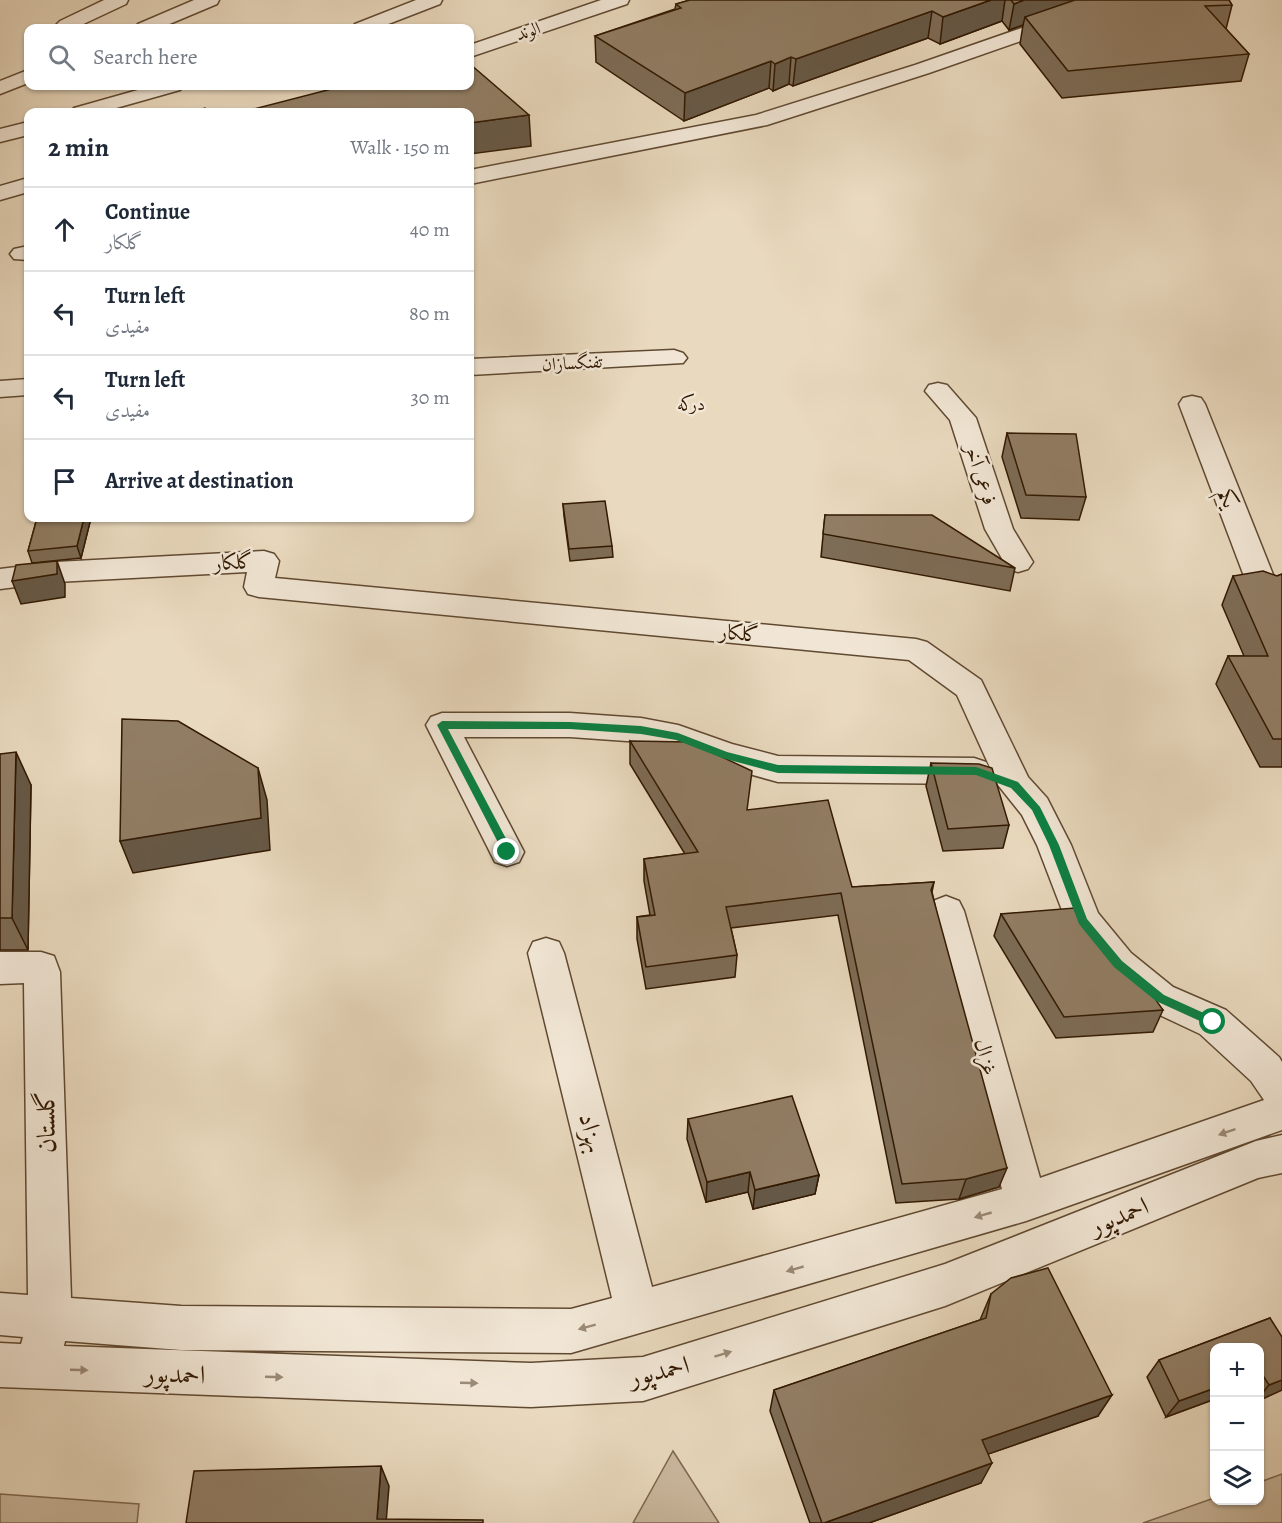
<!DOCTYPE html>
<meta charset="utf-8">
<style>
body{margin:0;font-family:Alegreya,Amiri,serif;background:#f6f6f7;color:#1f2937}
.controls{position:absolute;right:18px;bottom:18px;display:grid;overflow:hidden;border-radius:12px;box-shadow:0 2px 4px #0004}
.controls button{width:54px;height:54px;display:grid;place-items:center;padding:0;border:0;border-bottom:2px solid #e0e1e3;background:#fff;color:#1f2937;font:30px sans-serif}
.stop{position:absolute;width:18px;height:18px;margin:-14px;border:4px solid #0b8043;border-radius:50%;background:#fff}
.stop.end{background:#0b8043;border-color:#fff;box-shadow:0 2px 6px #0008}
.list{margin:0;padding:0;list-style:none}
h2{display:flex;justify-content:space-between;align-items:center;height:78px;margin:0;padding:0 24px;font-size:26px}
h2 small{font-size:20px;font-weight:400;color:#747a83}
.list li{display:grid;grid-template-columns:39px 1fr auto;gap:18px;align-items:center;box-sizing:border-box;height:84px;padding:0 24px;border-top:2px solid #e0e1e3}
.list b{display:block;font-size:22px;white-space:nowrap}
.list p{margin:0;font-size:20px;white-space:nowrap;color:#747a83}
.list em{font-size:20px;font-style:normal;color:#747a83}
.icon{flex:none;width:33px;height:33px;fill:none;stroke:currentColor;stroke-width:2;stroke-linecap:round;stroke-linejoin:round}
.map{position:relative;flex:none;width:1282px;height:1523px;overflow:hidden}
.search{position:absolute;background:#fff;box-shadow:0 2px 4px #0004;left:24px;top:24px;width:450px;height:66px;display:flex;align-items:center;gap:15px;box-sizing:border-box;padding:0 21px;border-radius:12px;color:#747a83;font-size:22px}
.panel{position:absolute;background:#fff;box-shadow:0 2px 4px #0004;left:24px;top:108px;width:450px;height:414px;border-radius:12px}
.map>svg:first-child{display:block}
</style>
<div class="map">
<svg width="1282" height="1523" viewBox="0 0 1282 1523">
<rect width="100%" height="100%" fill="#e9d9be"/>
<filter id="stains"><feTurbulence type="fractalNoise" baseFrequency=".00333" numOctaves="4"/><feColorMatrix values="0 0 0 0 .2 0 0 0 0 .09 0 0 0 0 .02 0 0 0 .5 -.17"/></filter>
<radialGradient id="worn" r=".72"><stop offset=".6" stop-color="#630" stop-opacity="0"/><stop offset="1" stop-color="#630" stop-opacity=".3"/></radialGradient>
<!-- green -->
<g fill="#cab89e" stroke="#7e6850" stroke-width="1.5">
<polygon points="673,1451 719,1523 633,1523"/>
<polygon points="1282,1474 1282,1523 1143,1523 1214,1498 1214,1500 1260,1500 1260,1482"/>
<polygon points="0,1494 139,1504 137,1523 0,1523"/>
</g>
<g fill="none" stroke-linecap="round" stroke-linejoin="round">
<!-- minor casing -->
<g stroke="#604931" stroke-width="3">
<g id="minor">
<polygon points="104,0 128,0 126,4 75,28 53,28 60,21"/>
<polygon points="194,0 219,0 217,4 160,28 135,28 138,24"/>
<polygon points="416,0 442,0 440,4 378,28 352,28 355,24"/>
<polygon points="601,0 629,0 627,4 470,57 470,45"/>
<polygon points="1102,0 1129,0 1127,4 929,73 767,125 470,184 470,170 756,115 915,65"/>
<polygon points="28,70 28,83 0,94 0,81"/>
<polygon points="152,86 183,86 180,90 102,112 71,112 74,108"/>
<polygon points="28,122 28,135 0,142 0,129"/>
<polygon points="28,178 28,192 0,200 0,186"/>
<polygon points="28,246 28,260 14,259 10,254 14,249"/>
<polygon points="674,350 683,353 687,358 683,363 470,375 470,359"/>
<polygon points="28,379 28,395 0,397 0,381"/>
<polygon points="938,383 947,385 976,418 1013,529 1033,562 1028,569 1018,572 1008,569 985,529 950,420 925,391 929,385"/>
<polygon points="1192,396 1201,398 1205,404 1280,592 1276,599 1265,602 1254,599 1250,592 1179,404 1183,398"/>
<polygon points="264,551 274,554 279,561 275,578 916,639 927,642 981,680 1028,777 1047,798 1071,845 1098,913 1131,953 1173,987 1226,1010 1279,1057 1282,1062 1282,1130 1026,1221 571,1353 181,1350 65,1341 64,1346 531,1363 643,1357 945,1264 1256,1141 1282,1135 1282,1173 1258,1178 945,1306 643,1401 531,1407 0,1387 0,1343 21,1344 23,1337 0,1335 0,1293 28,1295 24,983 0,984 0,952 41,952 54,956 60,972 71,1298 181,1306 571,1309 612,1298 528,953 533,942 546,938 559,942 564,953 652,1287 1002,1189 928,911 933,901 946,896 959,901 964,911 1040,1178 1264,1100 1251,1081 1200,1034 1147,1009 1105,975 1070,931 1037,845 1022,815 998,785 957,695 909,660 259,597 248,594 244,587 247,572 56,582 0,589 0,569 56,562"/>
<polygon points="442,713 570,713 641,718 678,725 732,744 778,756 974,758 986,762 991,771 986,780 974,784 778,782 713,764 673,748 641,742 570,737 464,737 524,852 519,862 507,866 495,862 426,725 431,717"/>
</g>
</g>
<!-- minor -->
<use href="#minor" fill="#f1e6d5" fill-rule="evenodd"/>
</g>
<!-- wall -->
<g fill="#7d6c56" stroke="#321902" stroke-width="1.5">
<polygon points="690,0 1229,0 1232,5 1226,29 1249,54 1241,81 1062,98 1020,44 1023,25 1009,30 1002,21 940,44 928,38 793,86 789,84 773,91 769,88 684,121 596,62 595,36 675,9 676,4"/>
<polygon points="1007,433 1086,497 1079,520 1021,518 1002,457"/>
<polygon points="563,504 612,546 613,557 570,561 564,516"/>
<polygon points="825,515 1015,568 1010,591 821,557"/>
<polygon points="37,518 91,518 81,558 32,563 28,551"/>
<polygon points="1282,574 1282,767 1260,767 1216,684 1228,656 1244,656 1222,605 1233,576 1277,576"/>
<polygon points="630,741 852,887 934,882 932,892 999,1187 959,1199 896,1203 838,915 731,928 737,955 735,977 646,989 637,939 637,917 650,915 644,881 644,859 685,854 630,764"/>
<polygon points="0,754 31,785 28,950 0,950"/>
<polygon points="931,763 1009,825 1003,848 943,851 926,786"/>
<polygon points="1001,914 1112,955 1163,1010 1153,1032 1056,1038 994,936"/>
<polygon points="688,1119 819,1175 815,1194 753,1209 748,1192 706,1202 687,1139"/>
<polygon points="991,1294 1098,1416 988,1454 981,1483 869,1523 810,1523 770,1411 774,1390 980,1320"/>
<polygon points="1270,1318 1282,1390 1260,1400 1260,1347 1215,1399 1166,1417 1147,1377 1159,1360"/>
</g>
<!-- shaded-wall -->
<g fill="#665846" stroke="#321902" stroke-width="1.5">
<polygon points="991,0 1005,0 1002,21 940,44 943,17"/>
<polygon points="1024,0 1096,0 1025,17 1023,25 1009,30 1014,4"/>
<polygon points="932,11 928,38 793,86 796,59"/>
<polygon points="791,57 789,84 773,91 775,64"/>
<polygon points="771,61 769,88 684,121 685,93"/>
<polygon points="529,115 531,146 470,154 470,123"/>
<polygon points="84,518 91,518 81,558 77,546"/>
<polygon points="57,561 65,584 65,597 21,604 12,581"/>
<polygon points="16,752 31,785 28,950 12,918"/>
<polygon points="258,768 267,800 270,850 133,873 120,841"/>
<polygon points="1007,1168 999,1187 959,1199 966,1179"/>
<polygon points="750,1172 748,1192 706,1202 707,1182"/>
<polygon points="819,1175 815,1194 753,1209 755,1190"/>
<polygon points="1282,1380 1282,1390 1260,1400 1260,1396 1269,1385"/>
<polygon points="1215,1388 1215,1399 1166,1417 1179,1401"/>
<polygon points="1112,1395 1098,1416 971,1460 982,1440"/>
<polygon points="992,1463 981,1483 869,1523 824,1523"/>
<polygon points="381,1466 389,1486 386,1523 377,1519"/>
</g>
<!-- building -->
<g fill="#917d64" stroke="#321902" stroke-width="1.5">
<polygon points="690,0 991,0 943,17 932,11 796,59 791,57 775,64 771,61 685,93 595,36 681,8 676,4"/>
<polygon points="1011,0 1024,0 1014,4"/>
<polygon points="1075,0 1229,0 1232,5 1205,6 1249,54 1068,71 1025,17"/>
<polygon points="470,64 529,115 470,123 470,112 242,112 343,86 470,86"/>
<polygon points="205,108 208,112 191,112"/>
<polygon points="1007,433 1076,434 1086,497 1026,495"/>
<polygon points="605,501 612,546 569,549 563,504"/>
<polygon points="825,515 932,515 1015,568 823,534"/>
<polygon points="37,518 84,518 77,546 28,551"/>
<polygon points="57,561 57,574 12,581 16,565"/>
<polygon points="1263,571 1277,576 1282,574 1282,739 1273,739 1228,656 1268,656 1233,576"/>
<polygon points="122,719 178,721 258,768 261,818 120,841"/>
<polygon points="630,741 690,742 752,771 747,810 828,800 852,887 934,882 931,890 1007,1168 966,1179 902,1184 841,893 726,907 737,955 646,967 637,917 655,915 644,859 698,852"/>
<polygon points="16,752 12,918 0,918 0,754"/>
<polygon points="931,763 979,764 992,768 1009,825 948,829"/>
<polygon points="1075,908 1112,955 1140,977 1163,1010 1064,1017 1001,914"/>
<polygon points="792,1096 819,1175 755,1190 750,1172 707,1182 688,1119"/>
<polygon points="1048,1268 1112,1395 982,1440 992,1463 824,1523 822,1523 774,1390 986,1318 991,1294 1011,1278"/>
<polygon points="1270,1318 1282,1337 1282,1380 1269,1385 1260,1371 1260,1347 1215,1347 1215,1388 1179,1401 1159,1360"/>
<polygon points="381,1466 377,1519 483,1520 483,1523 186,1523 194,1471"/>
</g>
<!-- one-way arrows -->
<defs><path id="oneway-solid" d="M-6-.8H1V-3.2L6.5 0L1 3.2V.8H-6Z" transform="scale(1.5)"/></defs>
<g fill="#9b8a76">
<use href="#oneway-solid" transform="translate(1227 1132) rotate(161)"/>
<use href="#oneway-solid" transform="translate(983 1215) rotate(164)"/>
<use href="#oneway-solid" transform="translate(795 1269) rotate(164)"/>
<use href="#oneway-solid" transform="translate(587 1327) rotate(165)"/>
<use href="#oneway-solid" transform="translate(723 1354) rotate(-17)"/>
<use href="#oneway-solid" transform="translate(79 1370) rotate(2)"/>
<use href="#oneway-solid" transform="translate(274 1377) rotate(2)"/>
<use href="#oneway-solid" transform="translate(469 1383) rotate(2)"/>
</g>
<!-- route -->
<polygon fill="#0b8043" points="442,721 570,722 641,726 678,733 727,752 778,765 976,767 1018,782 1040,807 1059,845 1087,919 1122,961 1164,995 1217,1019 1218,1022 1213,1027 1156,1001 1114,967 1079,924 1049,845 1032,810 1011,788 976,775 778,773 722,758 676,740 641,734 570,729 448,729 513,852 507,856 504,854 437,725"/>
<g text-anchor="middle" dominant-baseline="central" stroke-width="5" stroke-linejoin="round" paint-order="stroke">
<!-- far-street labels -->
<g font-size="18" fill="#321902" stroke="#f1e6d5">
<text transform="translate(528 31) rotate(-19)">الوند</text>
<text transform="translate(572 363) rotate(-3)">تفنگسازان</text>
</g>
<!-- far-neighbourhood labels -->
<g font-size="18" fill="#321902" stroke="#f1e6d5">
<text x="691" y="404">درکه</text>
</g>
<!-- street labels -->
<g font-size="21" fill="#321902" stroke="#f1e6d5">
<text transform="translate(981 474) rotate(72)">فرعی آخر</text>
<text transform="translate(1228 498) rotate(69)">یکم</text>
<text transform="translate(233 562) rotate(-3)">گلکار</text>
<text transform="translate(739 633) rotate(5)">گلکار</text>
<text transform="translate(986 1057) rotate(75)">غزال</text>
</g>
<!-- near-street labels -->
<g font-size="26" fill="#321902" stroke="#f1e6d5">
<text transform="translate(46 1122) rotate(-91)">گلستان</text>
<text transform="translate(592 1133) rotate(76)">بهزاد</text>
<text transform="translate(1119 1216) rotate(-22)">احمدپور</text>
<text transform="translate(659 1371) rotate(-13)">احمدپور</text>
<text transform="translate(175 1374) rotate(2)">احمدپور</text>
</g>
</g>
<rect width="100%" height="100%" filter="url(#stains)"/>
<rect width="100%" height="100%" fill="url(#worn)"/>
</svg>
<div class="controls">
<button>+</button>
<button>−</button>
<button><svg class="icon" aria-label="layers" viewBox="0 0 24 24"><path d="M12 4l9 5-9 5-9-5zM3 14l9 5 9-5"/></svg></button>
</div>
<div class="stop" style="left:1213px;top:1022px"></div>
<div class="stop end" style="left:507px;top:852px"></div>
<div class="search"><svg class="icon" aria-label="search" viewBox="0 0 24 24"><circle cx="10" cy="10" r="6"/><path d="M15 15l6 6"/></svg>Search here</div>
<section class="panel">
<h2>2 min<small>Walk · 150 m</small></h2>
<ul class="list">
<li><svg class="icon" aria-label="ahead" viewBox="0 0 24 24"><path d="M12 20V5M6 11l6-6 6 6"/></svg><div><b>Continue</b><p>گلکار</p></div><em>40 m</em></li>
<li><svg class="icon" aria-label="left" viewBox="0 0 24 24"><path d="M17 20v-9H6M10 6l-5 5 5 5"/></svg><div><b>Turn left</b><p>مفیدی</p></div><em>80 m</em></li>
<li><svg class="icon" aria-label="left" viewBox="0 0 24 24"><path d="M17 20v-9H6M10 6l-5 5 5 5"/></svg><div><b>Turn left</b><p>مفیدی</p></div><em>30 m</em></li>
<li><svg class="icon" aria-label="arrive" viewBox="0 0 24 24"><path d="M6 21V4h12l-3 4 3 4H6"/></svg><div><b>Arrive at destination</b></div></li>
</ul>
</section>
</div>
